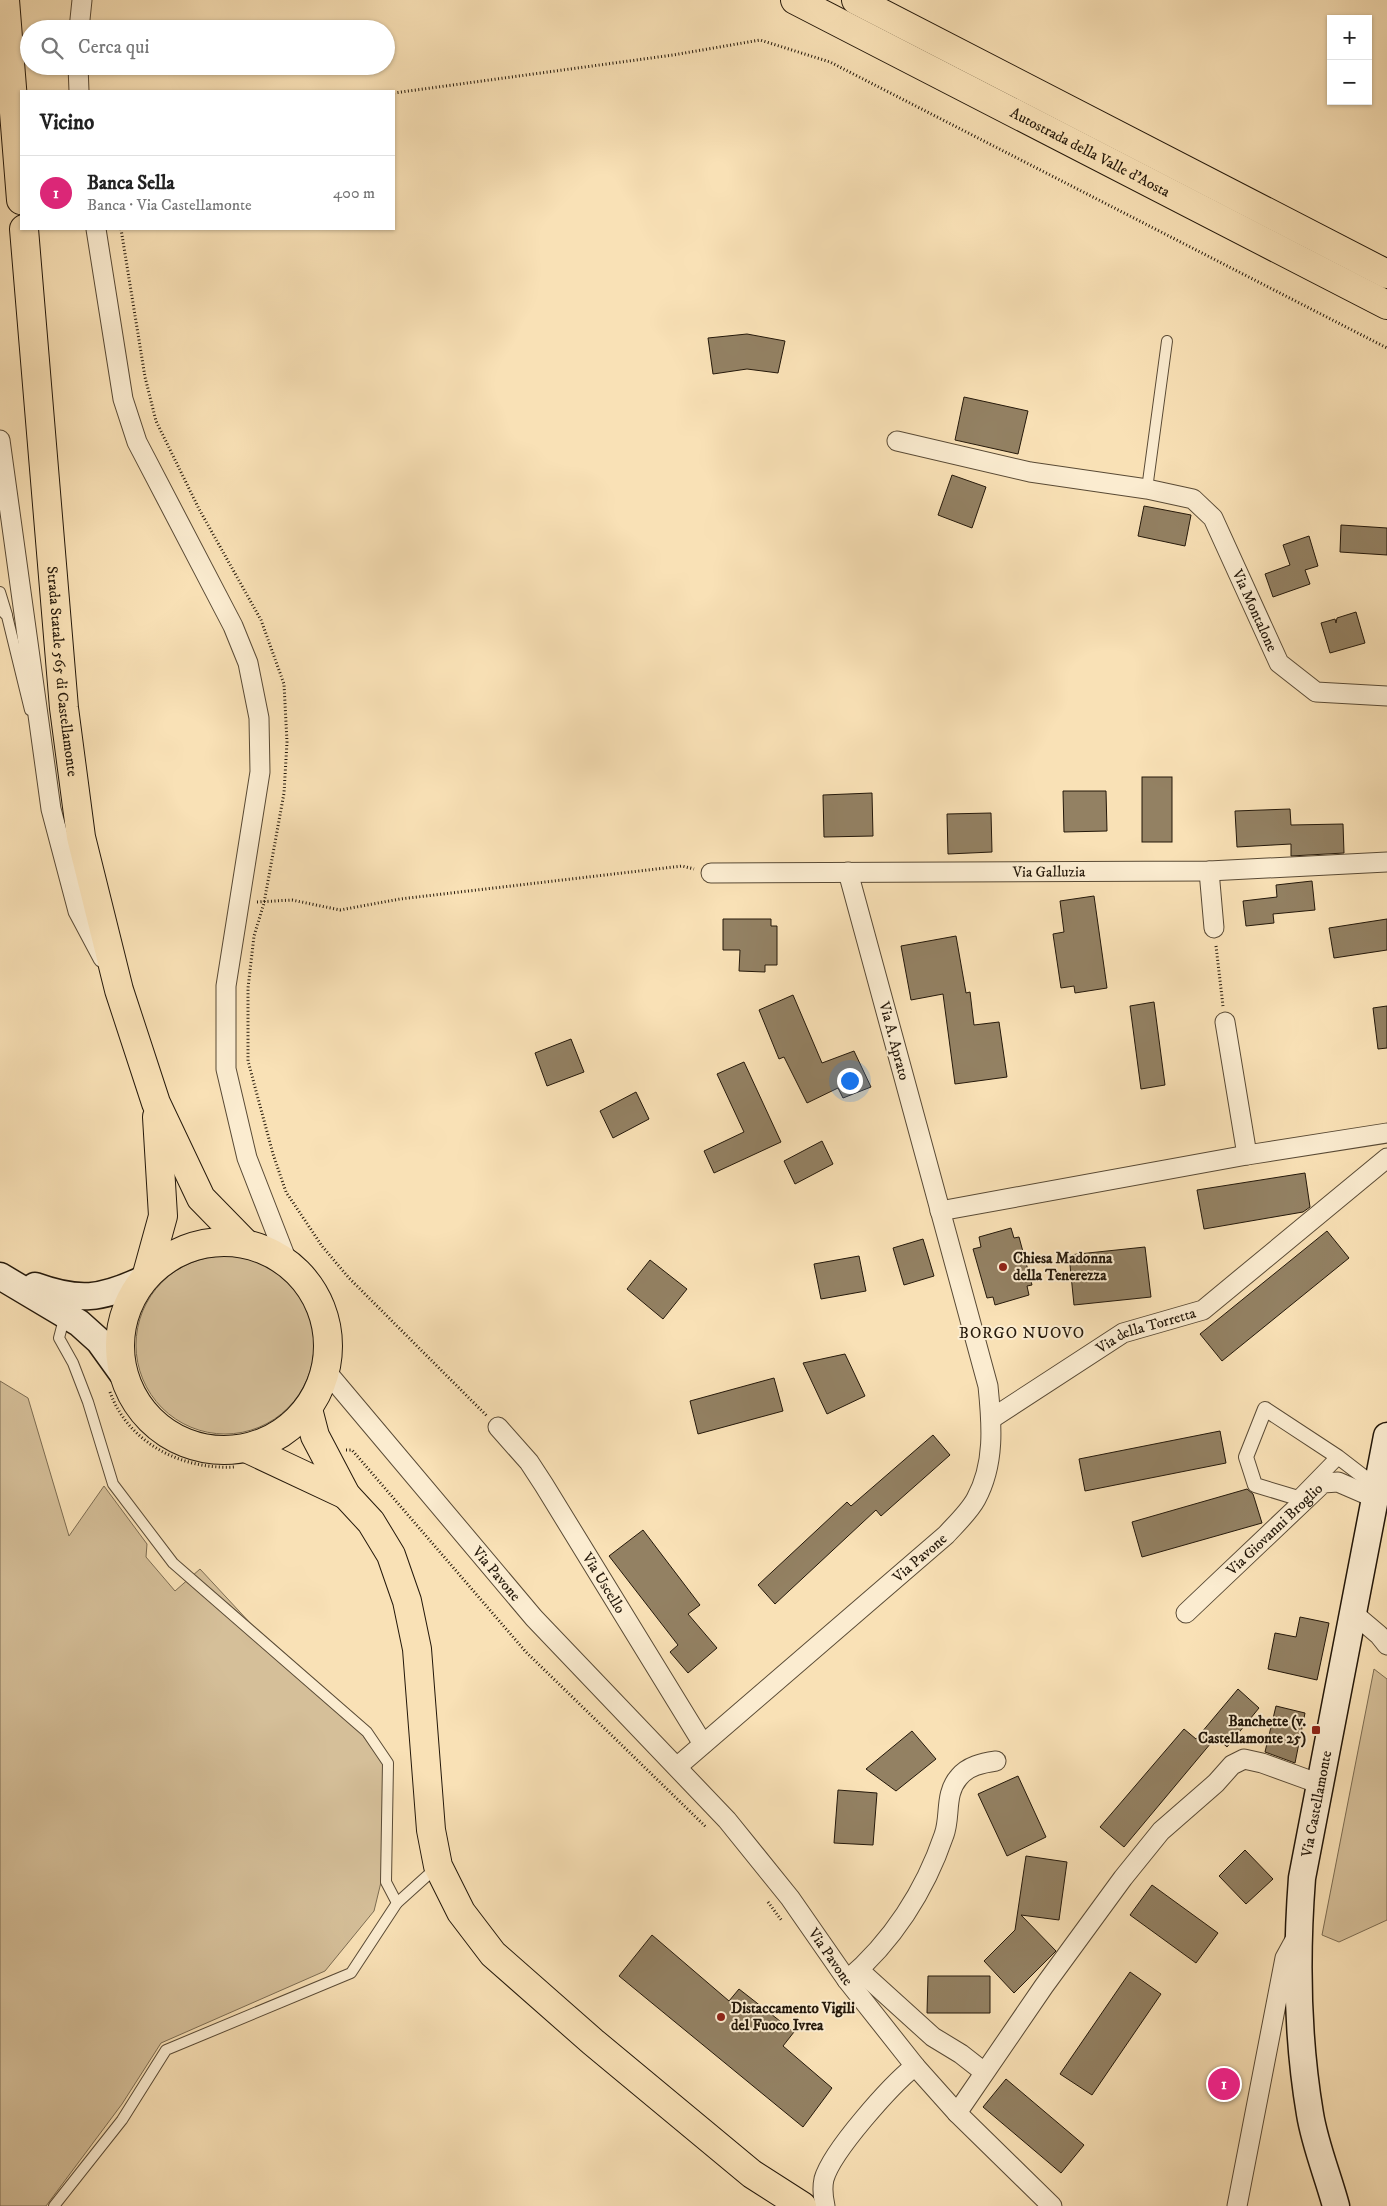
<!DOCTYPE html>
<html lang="it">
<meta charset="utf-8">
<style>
body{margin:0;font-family:"IM FELL DW Pica",serif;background:#f2f2f2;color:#222}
.controls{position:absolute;right:15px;top:15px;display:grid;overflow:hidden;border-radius:0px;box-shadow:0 1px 4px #0004}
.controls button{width:45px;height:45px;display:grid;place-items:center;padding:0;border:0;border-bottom:1px solid #e0e0e0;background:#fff;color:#222;font:25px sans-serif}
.you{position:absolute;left:849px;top:1080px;width:18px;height:18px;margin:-12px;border:4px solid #fff;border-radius:50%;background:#1a73e8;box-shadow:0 0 0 8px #1a73e833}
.badge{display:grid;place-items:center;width:32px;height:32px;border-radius:50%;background:#db2777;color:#fff;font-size:16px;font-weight:700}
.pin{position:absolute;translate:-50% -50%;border:2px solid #fff;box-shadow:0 1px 5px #0006}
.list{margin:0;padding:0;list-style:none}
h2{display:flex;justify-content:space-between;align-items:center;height:65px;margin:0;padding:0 20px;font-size:21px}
h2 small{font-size:16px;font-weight:400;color:#767676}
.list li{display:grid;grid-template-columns:32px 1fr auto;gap:15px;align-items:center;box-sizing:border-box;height:75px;padding:0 20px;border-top:1px solid #e0e0e0}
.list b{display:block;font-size:19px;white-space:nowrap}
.list p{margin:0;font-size:16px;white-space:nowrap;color:#767676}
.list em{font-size:16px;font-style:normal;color:#767676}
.icon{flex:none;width:28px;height:28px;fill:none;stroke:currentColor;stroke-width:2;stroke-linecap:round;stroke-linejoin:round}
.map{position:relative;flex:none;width:1387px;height:2206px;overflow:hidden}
.search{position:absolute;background:#fff;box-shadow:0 1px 4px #0004;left:20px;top:20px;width:375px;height:55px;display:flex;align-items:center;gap:12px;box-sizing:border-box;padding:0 18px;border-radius:28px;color:#767676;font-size:19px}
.panel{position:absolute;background:#fff;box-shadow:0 1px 4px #0004;left:20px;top:90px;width:375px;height:140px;border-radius:0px}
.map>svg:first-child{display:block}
</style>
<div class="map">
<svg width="1387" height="2206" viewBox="0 0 1387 2206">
<rect width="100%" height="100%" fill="#f9e1b6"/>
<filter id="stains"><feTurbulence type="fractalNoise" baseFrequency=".004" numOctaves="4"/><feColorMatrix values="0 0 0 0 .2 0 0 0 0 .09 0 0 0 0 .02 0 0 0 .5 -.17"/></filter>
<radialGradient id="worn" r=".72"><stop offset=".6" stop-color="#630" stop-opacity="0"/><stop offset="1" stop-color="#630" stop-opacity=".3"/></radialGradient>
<!-- green -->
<g fill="#d5bf99" stroke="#7c6c52">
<circle cx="225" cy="1345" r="89"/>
<polygon points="0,1381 28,1398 69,1536 104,1486 147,1544 146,1557 175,1591 200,1569 252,1625 361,1733 384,1765 382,1878 374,1911 325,1971 161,2043 122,2104 46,2206 0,2206"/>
<polygon points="1374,1669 1387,1679 1387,1920 1339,1942 1322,1935"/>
</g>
<!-- building -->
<g fill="#938163" stroke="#24180a">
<polygon points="747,334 785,341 778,373 747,369 713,374 708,338"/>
<polygon points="964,397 1028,411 1018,454 955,440"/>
<polygon points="952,475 986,487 972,528 938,515"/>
<polygon points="1144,506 1191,515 1185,546 1138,536"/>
<polygon points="1341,525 1387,528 1387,555 1340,552"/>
<polygon points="1309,536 1318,566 1305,570 1310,584 1273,597 1265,574 1290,565 1283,545"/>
<polygon points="1356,612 1365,643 1330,653 1321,623 1335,619 1336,623 1337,618"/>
<rect x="1142" y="777" width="30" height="65"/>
<polygon points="1063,791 1106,791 1107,831 1064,832"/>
<polygon points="872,793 873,836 824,837 823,795"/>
<polygon points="1290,809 1291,825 1343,824 1344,853 1291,856 1291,844 1237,847 1235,811"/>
<polygon points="991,813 992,852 948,854 947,814"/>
<polygon points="1312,881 1315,910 1273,914 1274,923 1246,926 1243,901 1277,897 1276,885"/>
<polygon points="1094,896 1107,988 1075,993 1074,986 1061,988 1053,934 1064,932 1060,901"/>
<polygon points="723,919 771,919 771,926 777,926 777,965 765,965 765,972 739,971 740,950 723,950"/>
<polygon points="1387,919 1387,950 1334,958 1329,928"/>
<polygon points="956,936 966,993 970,992 974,1025 999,1022 1007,1077 955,1084 943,994 911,1000 901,946"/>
<polygon points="793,995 822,1063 854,1051 871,1087 843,1098 838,1088 807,1103 784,1057 779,1059 759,1010"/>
<polygon points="1154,1002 1165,1085 1141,1089 1130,1006"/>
<polygon points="1387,1006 1387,1048 1378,1049 1373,1008"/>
<polygon points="571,1039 584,1072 547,1086 535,1053"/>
<polygon points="744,1062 781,1142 714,1173 704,1151 744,1132 717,1074"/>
<polygon points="636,1092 649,1119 613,1138 600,1111"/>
<polygon points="822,1141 833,1164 795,1184 784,1161"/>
<polygon points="1305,1173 1310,1207 1303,1212 1204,1229 1197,1190"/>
<polygon points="1011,1228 1014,1238 1019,1237 1032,1285 1027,1286 1029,1295 995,1305 993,1297 987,1298 973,1249 981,1247 979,1237"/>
<polygon points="1327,1231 1349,1258 1222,1361 1200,1334"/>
<polygon points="923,1239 934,1276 904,1285 893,1248"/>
<polygon points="1145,1247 1151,1297 1074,1305 1069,1255"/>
<polygon points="859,1256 866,1291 821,1299 814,1264"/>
<polygon points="650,1260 687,1289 663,1319 627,1289"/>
<polygon points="845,1354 865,1396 827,1414 803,1363"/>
<polygon points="774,1378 783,1411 698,1434 690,1401"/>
<polygon points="1220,1431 1226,1463 1085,1491 1079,1459"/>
<polygon points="933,1435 950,1455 881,1516 876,1510 775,1604 758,1585 847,1502 851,1506"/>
<polygon points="1247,1489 1253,1494 1262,1523 1142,1557 1132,1522"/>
<polygon points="643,1530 700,1605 688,1614 717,1648 688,1673 670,1652 678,1645 609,1556"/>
<polygon points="1300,1617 1329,1623 1317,1680 1268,1669 1275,1633 1296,1637"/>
<polygon points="1238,1689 1259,1708 1227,1747 1216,1737 1124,1847 1100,1827 1184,1729 1196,1739"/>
<polygon points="1276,1706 1305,1713 1295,1763 1265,1752"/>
<polygon points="912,1731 936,1759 896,1791 866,1769"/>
<polygon points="1018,1776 1046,1837 1007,1856 978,1794"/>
<polygon points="838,1790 877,1793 873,1845 834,1843"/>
<polygon points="1245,1850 1273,1879 1246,1904 1219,1876"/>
<polygon points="1026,1856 1067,1862 1059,1920 1021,1915 1056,1951 1014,1993 984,1961 1015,1930"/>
<polygon points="1152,1885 1218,1933 1196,1963 1130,1915"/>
<polygon points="652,1935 729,2001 739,1989 794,2032 783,2046 832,2088 803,2127 619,1976"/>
<polygon points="1130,1972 1161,1994 1092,2095 1060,2074"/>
<polygon points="928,1976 990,1976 990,2013 927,2013"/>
<polygon points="1006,2079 1084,2145 1061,2173 983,2107"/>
</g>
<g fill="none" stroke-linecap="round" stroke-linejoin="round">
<!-- service casing -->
<g stroke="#594a35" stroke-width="12">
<g id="service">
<polyline points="1147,489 1167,341"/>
<polyline points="0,592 7,615"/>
<polyline points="0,609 7,616 30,710"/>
<polyline points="65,1315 59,1338 73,1363 88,1402 113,1484 173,1563 367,1732 388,1763 386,1882 397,1903"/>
<polyline points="54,2206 122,2120 166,2050 351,1973 397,1903 438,1866"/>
</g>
</g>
<!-- pedestrian casing -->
<g stroke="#594a35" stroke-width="16">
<polyline id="pedestrian" points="1338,1457 1298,1498 1255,1485 1246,1457 1265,1409 1338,1457 1377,1487"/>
</g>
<!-- minor casing -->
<g stroke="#594a35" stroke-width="21">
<g id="minor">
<polyline points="79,29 82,0"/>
<polyline points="78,66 79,91"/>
<polyline points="96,229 123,399 137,442 233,626 248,663 259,718 260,772 226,986 226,1069 247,1158 287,1261"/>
<polyline points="0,440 51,809 78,911 103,958"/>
<path id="s1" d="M 897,441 L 1030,472 L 1147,489 L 1193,499 L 1213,518 L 1279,663 L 1316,692 L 1387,696"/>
<polyline points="1209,871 1214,928"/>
<path id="s2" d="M 711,873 L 1209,871 L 1387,862"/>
<polyline points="1225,1022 1247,1155"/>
<polyline points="940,1211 1247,1155 1387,1133"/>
<path id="s3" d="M 326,1371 L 534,1618 L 727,1820 L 790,1898 L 847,1980 L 915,2066 L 957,2113 L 1052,2206"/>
<path id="s4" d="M 991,1419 L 1123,1333 L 1203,1310 L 1387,1158"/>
<path id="s5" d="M 498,1427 L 529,1462 L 544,1485 L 703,1744"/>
<path id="s6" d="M 1186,1613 L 1323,1483 L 1338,1482 L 1375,1498"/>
<polyline points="1353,1613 1379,1635 1387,1645"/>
<path id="s7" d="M 678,1766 L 946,1535 C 956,1524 969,1512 976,1499 C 995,1464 992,1425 988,1386 L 848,872"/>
<polyline points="859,1970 933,2037 961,2054 984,2072"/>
<path d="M 847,1980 C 892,1942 925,1891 944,1835 C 951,1816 944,1794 959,1777 C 968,1766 982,1763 996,1761"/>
<polyline points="957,2113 1044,1986 1123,1878 1161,1831 1216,1783 1232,1765 1244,1759 1262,1763 1320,1784"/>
<path d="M 825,2206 C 823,2197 822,2188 824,2179 C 832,2151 891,2085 915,2066"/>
<polyline points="1237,2206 1285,1958 1297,1936"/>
</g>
</g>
<!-- secondary casing -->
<g stroke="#24180a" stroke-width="29">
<g id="secondary">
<polyline points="0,1276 79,1323 99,1341 122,1373"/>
<path d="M 35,1286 C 79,1302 101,1299 142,1280"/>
<path id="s8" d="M 1336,2206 C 1328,2176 1315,2145 1310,2114 C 1297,2037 1296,1956 1302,1878 L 1387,1436"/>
</g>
</g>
<!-- primary casing -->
<g stroke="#24180a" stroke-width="30">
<g id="primary">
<polyline points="5,0 21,200"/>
<path id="s9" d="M 24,229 L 64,708 L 81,837 L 119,990 L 156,1103 L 201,1198 L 244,1242"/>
<circle cx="224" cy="1346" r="104"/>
<polyline points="147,1274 163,1216 157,1117"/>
<polyline points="308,1409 315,1436 346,1495 371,1522 391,1555 407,1601 417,1649 431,1830 438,1866 461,1912 493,1954 593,2042 752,2174 802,2206"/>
<polyline points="248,1449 346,1495"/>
</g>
</g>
<!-- motorway casing -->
<g stroke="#24180a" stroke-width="30">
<g id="motorway">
<path id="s10" d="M 795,0 L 1387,305"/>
<polyline points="856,0 1387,274"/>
</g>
</g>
<!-- path -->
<g stroke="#24180a" stroke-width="3" stroke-dasharray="1 2.5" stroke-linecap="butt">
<polyline points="394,93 673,55 760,40 830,62 1387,348"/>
<polyline points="121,229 145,377 156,421 199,509 261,620 284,684 287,742 284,793 264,903 254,936 248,988 248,1061 273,1154 286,1192 322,1246 349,1278 487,1416"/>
<polyline points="257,902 292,900 340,910 400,899 682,866 694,869"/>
<polyline points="1216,946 1223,1006"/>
<path d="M 110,1392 C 128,1443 182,1470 234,1467"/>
<polyline points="346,1450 352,1450 526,1652 707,1828"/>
<polyline points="768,1902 782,1921"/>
</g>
<!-- service -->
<use href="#service" stroke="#fbecd0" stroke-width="10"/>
<!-- pedestrian -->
<use href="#pedestrian" stroke="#fbecd0" stroke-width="14"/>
<!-- minor -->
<use href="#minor" stroke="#fbecd0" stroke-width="19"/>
<!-- secondary -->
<use href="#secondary" stroke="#fbecd0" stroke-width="26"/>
<!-- primary -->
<use href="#primary" stroke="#f9e1b6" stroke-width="28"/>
<!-- motorway -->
<use href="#motorway" stroke="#f9e1b6" stroke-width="28"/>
</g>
<!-- markers -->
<g fill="#8f2418" stroke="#fbecd0" stroke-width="2">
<circle cx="1003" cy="1267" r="5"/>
<rect x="1311" y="1725" width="10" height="10" rx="2.5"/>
<circle cx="721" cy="2017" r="5"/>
</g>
<g text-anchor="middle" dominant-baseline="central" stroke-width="4" stroke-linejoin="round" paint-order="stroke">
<!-- street labels -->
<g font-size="15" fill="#24180a" stroke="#fbecd0">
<text stroke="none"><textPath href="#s10" startOffset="332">Autostrada della Valle d'Aosta</textPath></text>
<text stroke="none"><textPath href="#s1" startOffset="431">Via Montalone</textPath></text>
<text stroke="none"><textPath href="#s9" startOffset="444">Strada Statale 565 di Castellamonte</textPath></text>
<text stroke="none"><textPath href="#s2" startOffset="338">Via Galluzia</textPath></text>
<text transform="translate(894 1041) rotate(75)">Via A. Aprato</text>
<text stroke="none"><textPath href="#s4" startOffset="180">Via della Torretta</textPath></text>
<text stroke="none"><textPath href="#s6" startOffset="122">Via Giovanni Broglio</textPath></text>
<text stroke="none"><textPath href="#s7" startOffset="319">Via Pavone</textPath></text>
<text stroke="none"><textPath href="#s3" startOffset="265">Via Pavone</textPath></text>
<text stroke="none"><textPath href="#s5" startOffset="189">Via Uscello</textPath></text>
<text stroke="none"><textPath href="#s8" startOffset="408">Via Castellamonte</textPath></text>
<text stroke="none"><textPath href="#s3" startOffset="774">Via Pavone</textPath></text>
</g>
<!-- poi labels -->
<g font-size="15" font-weight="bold" fill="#24180a" stroke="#fbecd0" text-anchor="start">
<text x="1013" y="1258">Chiesa Madonna<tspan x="1013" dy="17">della Tenerezza</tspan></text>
<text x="1306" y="1721" text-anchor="end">Banchette (v.<tspan x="1306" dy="17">Castellamonte 25)</tspan></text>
<text x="731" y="2008">Distaccamento Vigili<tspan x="731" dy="17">del Fuoco Ivrea</tspan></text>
</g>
<!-- neighbourhood labels -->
<g font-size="16" letter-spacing="1" fill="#24180a" stroke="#fbecd0">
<text x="1022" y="1333">BORGO NUOVO</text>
</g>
</g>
<rect width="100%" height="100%" filter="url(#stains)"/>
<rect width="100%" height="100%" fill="url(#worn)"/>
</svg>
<div class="controls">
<button>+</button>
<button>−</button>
</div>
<div class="you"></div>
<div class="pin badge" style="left:1224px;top:2084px">1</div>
<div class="search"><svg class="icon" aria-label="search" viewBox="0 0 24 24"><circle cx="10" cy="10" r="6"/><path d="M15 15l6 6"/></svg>Cerca qui</div>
<section class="panel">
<h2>Vicino<small></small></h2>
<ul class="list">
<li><span class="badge">1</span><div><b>Banca Sella</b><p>Banca · Via Castellamonte</p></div><em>400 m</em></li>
</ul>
</section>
</div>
